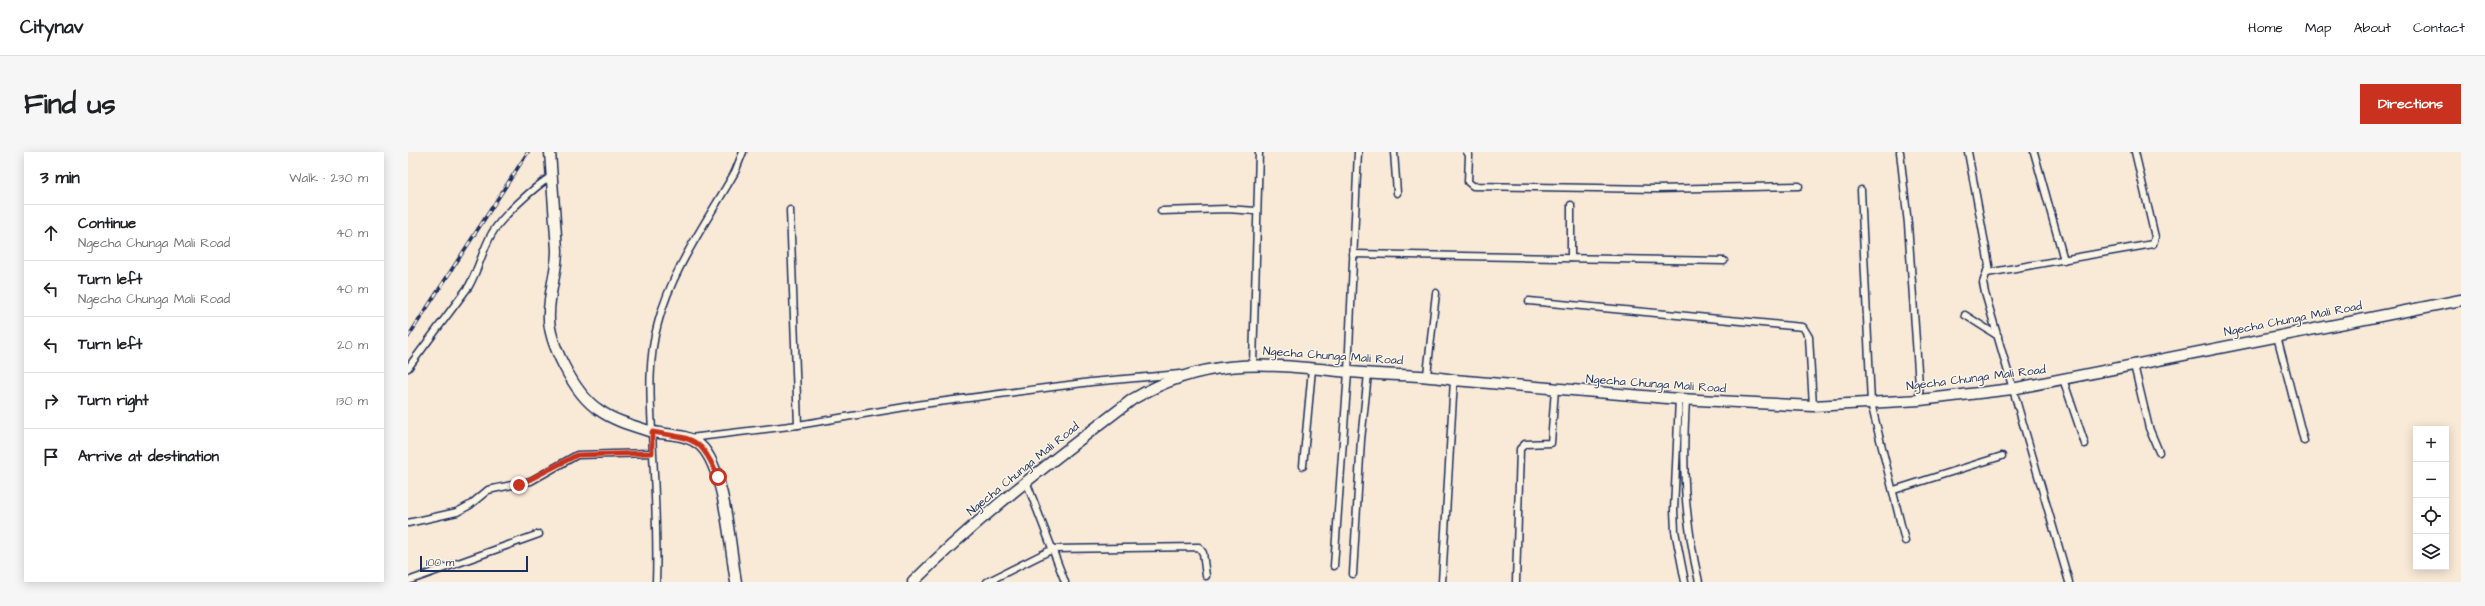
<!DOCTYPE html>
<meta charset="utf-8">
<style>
body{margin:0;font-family:"Architects Daughter",sans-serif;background:#f6f6f6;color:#202124}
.controls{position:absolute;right:12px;bottom:12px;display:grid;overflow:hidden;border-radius:0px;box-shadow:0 2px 10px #0003}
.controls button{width:36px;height:36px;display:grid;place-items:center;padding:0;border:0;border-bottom:1px solid #e0e0e0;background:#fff;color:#202124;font:20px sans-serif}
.scale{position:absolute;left:12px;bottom:10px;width:108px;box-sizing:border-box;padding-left:4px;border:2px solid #1b2f5e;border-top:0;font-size:11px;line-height:14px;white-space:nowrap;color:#1b2f5e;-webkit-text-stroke:3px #fcf5e5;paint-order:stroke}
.stop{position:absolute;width:12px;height:12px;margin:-9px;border:3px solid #c8321e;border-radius:50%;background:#fff}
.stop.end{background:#c8321e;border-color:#fff;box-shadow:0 1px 4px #0008}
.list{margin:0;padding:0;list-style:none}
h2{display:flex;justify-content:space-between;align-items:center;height:52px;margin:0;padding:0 16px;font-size:17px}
h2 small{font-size:13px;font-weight:400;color:#757577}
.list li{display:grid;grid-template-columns:26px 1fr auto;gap:12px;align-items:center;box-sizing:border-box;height:56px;padding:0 16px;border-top:1px solid #e0e0e0}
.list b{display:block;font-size:15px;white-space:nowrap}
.list p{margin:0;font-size:13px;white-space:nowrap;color:#757577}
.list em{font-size:13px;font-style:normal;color:#757577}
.icon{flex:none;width:22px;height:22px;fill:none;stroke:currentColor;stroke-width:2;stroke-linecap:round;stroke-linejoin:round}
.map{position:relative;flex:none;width:2053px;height:430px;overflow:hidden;border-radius:0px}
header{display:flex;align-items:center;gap:24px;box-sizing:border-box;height:56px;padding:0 20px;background:#fff;border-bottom:1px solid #e0e0e0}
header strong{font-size:19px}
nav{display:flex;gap:22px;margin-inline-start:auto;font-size:14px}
.intro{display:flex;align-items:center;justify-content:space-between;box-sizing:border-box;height:96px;padding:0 24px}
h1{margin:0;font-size:28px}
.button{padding:10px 18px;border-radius:0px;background:#c8321e;color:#fff;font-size:14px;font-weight:700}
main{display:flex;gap:24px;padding:0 24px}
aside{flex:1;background:#fff;border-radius:0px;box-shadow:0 2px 10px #0003}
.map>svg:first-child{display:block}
</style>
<header>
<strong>Citynav</strong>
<nav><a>Home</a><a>Map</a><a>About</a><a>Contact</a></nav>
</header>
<div class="intro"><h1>Find us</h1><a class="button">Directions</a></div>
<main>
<aside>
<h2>3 min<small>Walk · 230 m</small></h2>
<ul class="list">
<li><svg class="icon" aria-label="ahead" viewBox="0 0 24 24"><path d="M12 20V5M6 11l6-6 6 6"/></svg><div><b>Continue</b><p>Ngecha Chunga Mali Road</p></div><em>40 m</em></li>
<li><svg class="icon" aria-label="left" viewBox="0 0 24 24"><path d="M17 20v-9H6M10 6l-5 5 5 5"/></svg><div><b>Turn left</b><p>Ngecha Chunga Mali Road</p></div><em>40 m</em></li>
<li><svg class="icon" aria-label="left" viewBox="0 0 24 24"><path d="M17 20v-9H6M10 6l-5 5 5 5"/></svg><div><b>Turn left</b></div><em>20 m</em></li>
<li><svg class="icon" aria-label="right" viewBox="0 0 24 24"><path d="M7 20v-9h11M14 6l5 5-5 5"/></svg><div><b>Turn right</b></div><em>130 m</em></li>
<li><svg class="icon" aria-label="arrive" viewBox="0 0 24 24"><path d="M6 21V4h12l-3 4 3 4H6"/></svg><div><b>Arrive at destination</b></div></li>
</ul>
</aside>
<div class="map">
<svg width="2053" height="430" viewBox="0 0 2053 430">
<rect width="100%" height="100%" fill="#f9e9d7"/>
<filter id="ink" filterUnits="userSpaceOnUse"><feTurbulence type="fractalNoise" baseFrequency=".025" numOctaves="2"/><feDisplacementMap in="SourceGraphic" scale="8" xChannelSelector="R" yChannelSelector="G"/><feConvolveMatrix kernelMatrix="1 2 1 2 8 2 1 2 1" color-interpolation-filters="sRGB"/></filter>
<g filter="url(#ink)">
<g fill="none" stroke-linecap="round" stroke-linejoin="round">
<!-- street casing -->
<g stroke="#1b2f5e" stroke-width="9">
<g id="street">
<polyline points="986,0 989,41"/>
<polyline points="1059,0 1061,3 1060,30 1065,34 1249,37 1391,34"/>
<polyline points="1492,0 1500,72 1512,248"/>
<polyline points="1560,0 1581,113 1575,131 1577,141 1661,430"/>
<polyline points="1626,0 1656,108"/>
<polyline points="1453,38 1463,251 1497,389"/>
<polyline points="1163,53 1163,106"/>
<polyline points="382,58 390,273"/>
<polyline points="753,59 819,57 848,59"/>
<polyline points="945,102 1316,109"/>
<polyline points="1579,121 1745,92 1747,85 1727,0"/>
<polyline points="1121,149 1395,175 1401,185 1405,254"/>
<polyline points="1557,163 1590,184"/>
<polyline points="1869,184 1896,289"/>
<polyline points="845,212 851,0"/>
<polyline points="1726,213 1741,276 1751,300"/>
<path d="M 0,216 L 61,134 C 70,118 74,100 83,83 C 92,66 127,34 144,24"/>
<polyline points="1019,223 1028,141"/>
<polyline points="1655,227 1677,292"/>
<polyline points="1271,247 1266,358 1267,379 1277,430"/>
<path d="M 1278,248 C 1274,314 1276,365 1291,430"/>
<polyline points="282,286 390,273 515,252 683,230 772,222"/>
<polyline points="895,314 904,217"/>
<polyline points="618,329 657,430"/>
<polyline points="1486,338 1594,304"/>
<polyline points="0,371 49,360 62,353 80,338 123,329 169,303 244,301"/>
<polyline points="926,414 940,220 950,0"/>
<polyline points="945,422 953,288 960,222"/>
<polyline points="0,429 131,382"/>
<path d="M 248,430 C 250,380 246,329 244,279 C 242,243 240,206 250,171 C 264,117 300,68 327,20 L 335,0"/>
<polyline points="579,430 645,397 791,395 795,401 798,424"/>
<polyline points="1034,430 1046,228"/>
<polyline points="1108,430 1112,297 1117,292 1143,291 1147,237"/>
</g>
</g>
<!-- primary casing -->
<g stroke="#1b2f5e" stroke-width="13">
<g id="primary">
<path d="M 142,0 L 149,98 C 149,120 141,140 141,161 C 139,189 167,243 191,258 C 205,268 222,273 238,278 C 255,284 279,280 293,294 C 317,317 322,396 328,430"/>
<path d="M 505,430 C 573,362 649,305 725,247 C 804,200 869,214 955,221 C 986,224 1015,222 1046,228 L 1271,247 L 1405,254 L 1512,248 L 1604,237 L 2053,148"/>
</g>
</g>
<!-- street -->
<use href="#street" stroke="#fcf5e5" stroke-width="6"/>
<!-- primary -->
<use href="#primary" stroke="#fcf5e5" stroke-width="10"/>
<!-- rail casing -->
<g stroke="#1b2f5e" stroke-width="3.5">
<polyline id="rail" points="0,185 120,0"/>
</g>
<!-- rail -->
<use href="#rail" stroke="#fcf5e5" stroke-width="2" stroke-dasharray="6" stroke-linecap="butt"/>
</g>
</g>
<g fill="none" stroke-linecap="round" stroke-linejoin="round" filter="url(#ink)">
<!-- route -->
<path stroke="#c8321e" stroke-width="5" d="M 111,333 L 169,303 L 244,301 L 244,280 C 285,287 293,284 310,325"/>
</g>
<g text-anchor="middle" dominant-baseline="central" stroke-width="3" stroke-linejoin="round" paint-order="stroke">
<!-- street labels -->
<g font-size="12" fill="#1b2f5e" stroke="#fcf5e5">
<text transform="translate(1885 167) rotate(-11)">Ngecha Chunga Mali Road</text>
<text transform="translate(925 204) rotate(4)">Ngecha Chunga Mali Road</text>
<text transform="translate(1568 226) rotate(-7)">Ngecha Chunga Mali Road</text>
<text transform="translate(1248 232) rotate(4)">Ngecha Chunga Mali Road</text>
<text transform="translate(615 317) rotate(-39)">Ngecha Chunga Mali Road</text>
</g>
</g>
</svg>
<div class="controls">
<button>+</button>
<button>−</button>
<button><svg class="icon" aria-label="locate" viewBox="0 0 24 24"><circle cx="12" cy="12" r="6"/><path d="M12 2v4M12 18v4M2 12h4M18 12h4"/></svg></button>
<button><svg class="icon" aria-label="layers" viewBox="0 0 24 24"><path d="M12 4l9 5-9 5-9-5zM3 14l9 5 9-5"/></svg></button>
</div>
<div class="scale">100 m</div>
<div class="stop" style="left:310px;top:325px"></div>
<div class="stop end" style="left:111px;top:333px"></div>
</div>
</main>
